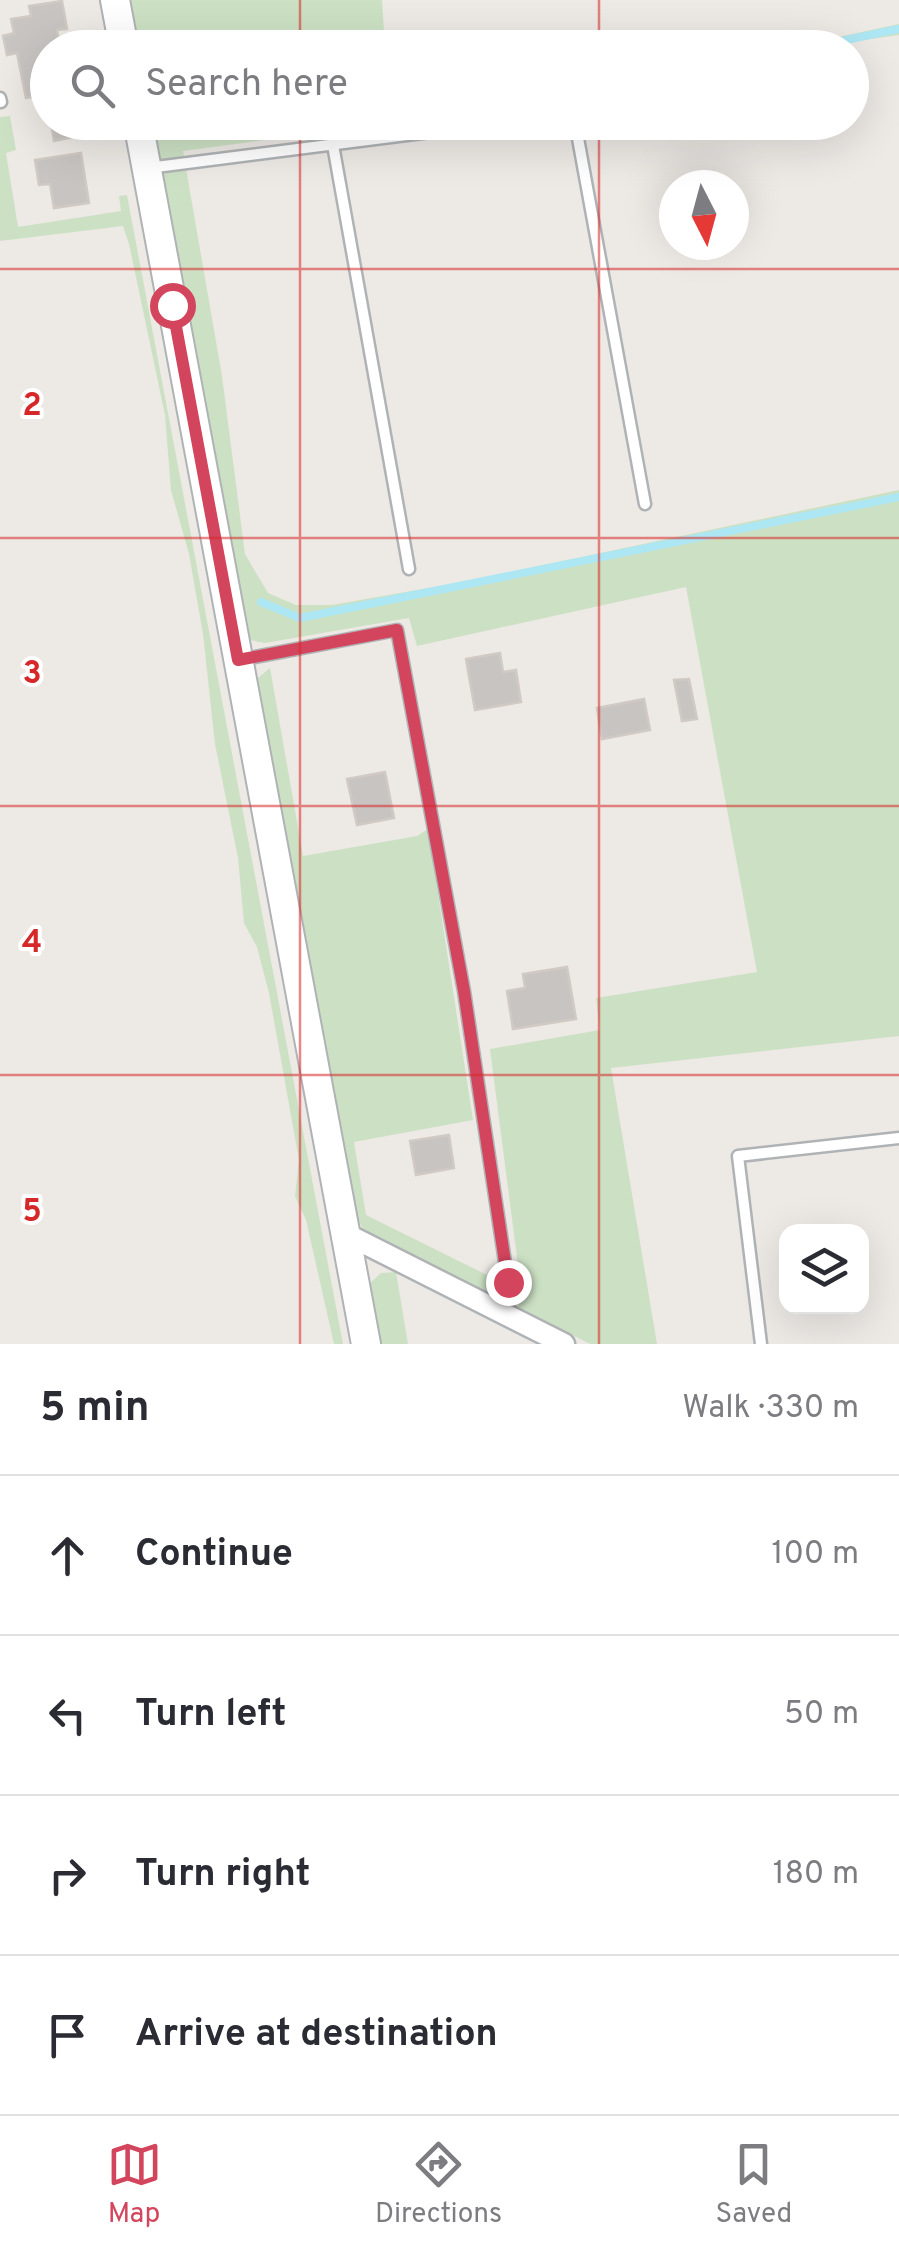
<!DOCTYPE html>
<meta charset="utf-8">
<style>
body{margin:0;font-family:Overpass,sans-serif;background:#f7f7f7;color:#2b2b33}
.controls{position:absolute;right:30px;bottom:30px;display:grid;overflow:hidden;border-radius:20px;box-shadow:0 10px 40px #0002}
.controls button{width:90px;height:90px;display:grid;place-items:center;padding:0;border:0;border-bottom:2px solid #e1e1e2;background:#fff;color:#2b2b33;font:50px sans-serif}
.compass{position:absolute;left:659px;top:170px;width:90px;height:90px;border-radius:50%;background:#fff;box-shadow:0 10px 40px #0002;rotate:174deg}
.stop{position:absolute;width:30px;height:30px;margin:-22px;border:8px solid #d3455d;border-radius:50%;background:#fff}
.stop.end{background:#d3455d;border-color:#fff;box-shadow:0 2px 10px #0008}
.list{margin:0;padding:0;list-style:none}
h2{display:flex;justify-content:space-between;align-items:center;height:130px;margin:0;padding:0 40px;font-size:42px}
h2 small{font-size:32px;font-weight:400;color:#7c7c81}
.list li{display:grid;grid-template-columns:65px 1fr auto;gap:30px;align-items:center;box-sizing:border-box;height:160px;padding:0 40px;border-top:2px solid #e1e1e2}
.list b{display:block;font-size:38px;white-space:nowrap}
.list em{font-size:32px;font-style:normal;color:#7c7c81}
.icon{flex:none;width:55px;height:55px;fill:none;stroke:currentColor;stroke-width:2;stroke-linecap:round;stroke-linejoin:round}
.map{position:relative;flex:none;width:899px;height:1344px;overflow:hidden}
.search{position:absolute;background:#fff;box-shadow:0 10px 40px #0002;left:30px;right:30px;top:30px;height:110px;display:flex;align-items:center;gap:25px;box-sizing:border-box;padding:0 35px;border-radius:55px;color:#7c7c81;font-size:38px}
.sheet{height:770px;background:#fff}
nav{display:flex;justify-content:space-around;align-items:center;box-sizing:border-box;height:140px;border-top:2px solid #e1e1e2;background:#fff;font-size:28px;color:#7c7c81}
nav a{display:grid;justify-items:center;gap:5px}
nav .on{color:#d3455d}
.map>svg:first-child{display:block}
</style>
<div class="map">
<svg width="899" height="1344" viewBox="0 0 899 1344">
<rect width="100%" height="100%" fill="#ede9e5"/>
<!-- green -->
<g fill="#cce1c4">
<polygon points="127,0 382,0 385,47 136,47"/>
<polygon points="899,24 899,35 815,47 815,42"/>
<polygon points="10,116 16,150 6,153 18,227 121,211 119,196 127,195 343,1344 334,1344 306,1220 295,1196 299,1160 269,993 257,947 244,923 238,858 215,744 203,634 189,554 171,490 165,415 129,244 123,226 0,241 0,117"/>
<polygon points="151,123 390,123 183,151 222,376 245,554 268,593 296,605 332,605 473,580 899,490 899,1036 611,1068 657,1344 590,1344 518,1307 522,1296 490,1049 600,1030 596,998 757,972 686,587 417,646 409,618 265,643 249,640 244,632"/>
<polygon points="270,668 303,856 417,836 428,829 473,1120 354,1142 366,1215 497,1280 488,1292 363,1229 354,1213 257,679"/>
<polygon points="396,1272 408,1344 378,1344 367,1286 381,1273"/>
</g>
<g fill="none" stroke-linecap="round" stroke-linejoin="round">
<!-- stream -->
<g stroke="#aee7f4" stroke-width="8">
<polyline points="822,45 899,29"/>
<polyline points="261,602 300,618 899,497"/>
</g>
</g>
<!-- building -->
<g fill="#c8c4c1" stroke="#d1cac4" stroke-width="2.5">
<polygon points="62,1 67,29 57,30 60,48 48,48 48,94 26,98 17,53 7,55 3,36 14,33 11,19 31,16 29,6"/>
<polygon points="51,122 71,122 73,137 54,141"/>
<polygon points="81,153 89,203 54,208 50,184 39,185 35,160"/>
<polygon points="500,653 503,672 516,670 521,702 475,710 466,659"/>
<polygon points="689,679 697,719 682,721 674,680"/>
<polygon points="644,699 650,730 602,739 597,708"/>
<polygon points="385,772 394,818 357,825 347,779"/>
<polygon points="567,967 576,1019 513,1029 507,991 525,988 523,974"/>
<polygon points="449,1135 454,1168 416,1175 410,1141"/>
</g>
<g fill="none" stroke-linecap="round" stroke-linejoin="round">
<!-- service casing -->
<g stroke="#b0b3b5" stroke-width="15">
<g id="service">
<polyline points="0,98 1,102"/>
<polyline points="575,122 645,504"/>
<polyline points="333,145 409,569"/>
<polyline points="148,168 510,122"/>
<polyline points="239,660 397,630 464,991 508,1282 495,1309"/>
<polyline points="761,1344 738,1156 899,1138"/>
</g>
</g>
<!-- minor casing -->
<g stroke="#b0b3b5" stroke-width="25">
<polyline id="minor" points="346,1234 564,1344"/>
</g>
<!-- tertiary casing -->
<g stroke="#b0b3b5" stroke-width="32">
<g id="tertiary">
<polyline points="115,0 124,48"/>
<polyline points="138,122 366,1344"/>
</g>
</g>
<!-- service -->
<use href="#service" stroke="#fff" stroke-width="10"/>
<!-- minor -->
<use href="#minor" stroke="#fff" stroke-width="20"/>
<!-- tertiary -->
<use href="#tertiary" stroke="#fff" stroke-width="28"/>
</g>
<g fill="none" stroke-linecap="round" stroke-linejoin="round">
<!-- route -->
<polyline stroke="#d3455d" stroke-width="12" points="172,305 238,660 397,630 464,991 508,1282"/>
</g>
<!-- grid -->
<path fill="none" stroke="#d62828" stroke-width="2.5" stroke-opacity="0.55" d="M 300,0 L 300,48M 599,0 L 599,48M 300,122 L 300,1344M 599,122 L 599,1344M 0,269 L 899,269M 0,538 L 899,538M 0,806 L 899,806M 0,1075 L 899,1075"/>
<g font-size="32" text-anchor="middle" font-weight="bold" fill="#d62828" stroke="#fff" stroke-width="8" stroke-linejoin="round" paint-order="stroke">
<text x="32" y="415">2</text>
<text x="32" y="683">3</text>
<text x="32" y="952">4</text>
<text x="32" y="1221">5</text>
</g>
</svg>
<div class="controls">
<button><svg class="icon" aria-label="layers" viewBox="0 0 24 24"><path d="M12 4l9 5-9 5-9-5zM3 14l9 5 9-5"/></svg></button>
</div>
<svg class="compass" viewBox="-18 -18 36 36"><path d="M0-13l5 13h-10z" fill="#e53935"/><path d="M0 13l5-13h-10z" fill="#7c7c81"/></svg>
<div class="stop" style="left:172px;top:305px"></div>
<div class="stop end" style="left:508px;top:1282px"></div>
<div class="search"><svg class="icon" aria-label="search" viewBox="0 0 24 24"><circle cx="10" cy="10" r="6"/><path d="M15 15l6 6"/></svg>Search here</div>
</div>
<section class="sheet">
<h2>5 min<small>Walk · 330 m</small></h2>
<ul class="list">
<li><svg class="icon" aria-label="ahead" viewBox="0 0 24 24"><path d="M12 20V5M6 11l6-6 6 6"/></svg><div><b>Continue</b></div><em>100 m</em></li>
<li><svg class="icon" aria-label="left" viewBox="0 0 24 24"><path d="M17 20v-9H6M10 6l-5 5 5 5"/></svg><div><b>Turn left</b></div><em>50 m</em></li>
<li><svg class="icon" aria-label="right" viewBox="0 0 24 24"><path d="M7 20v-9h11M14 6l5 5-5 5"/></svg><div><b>Turn right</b></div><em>180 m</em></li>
<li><svg class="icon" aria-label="arrive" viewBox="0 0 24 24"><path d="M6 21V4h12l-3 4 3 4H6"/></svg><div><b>Arrive at destination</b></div></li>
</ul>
</section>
<nav>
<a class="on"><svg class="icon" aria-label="map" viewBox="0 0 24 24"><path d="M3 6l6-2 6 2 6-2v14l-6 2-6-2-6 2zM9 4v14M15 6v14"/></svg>Map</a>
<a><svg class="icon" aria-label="directions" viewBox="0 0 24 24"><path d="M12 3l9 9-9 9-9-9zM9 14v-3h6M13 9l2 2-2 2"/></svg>Directions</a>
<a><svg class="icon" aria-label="saved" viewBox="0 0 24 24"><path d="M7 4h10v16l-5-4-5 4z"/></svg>Saved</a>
</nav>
